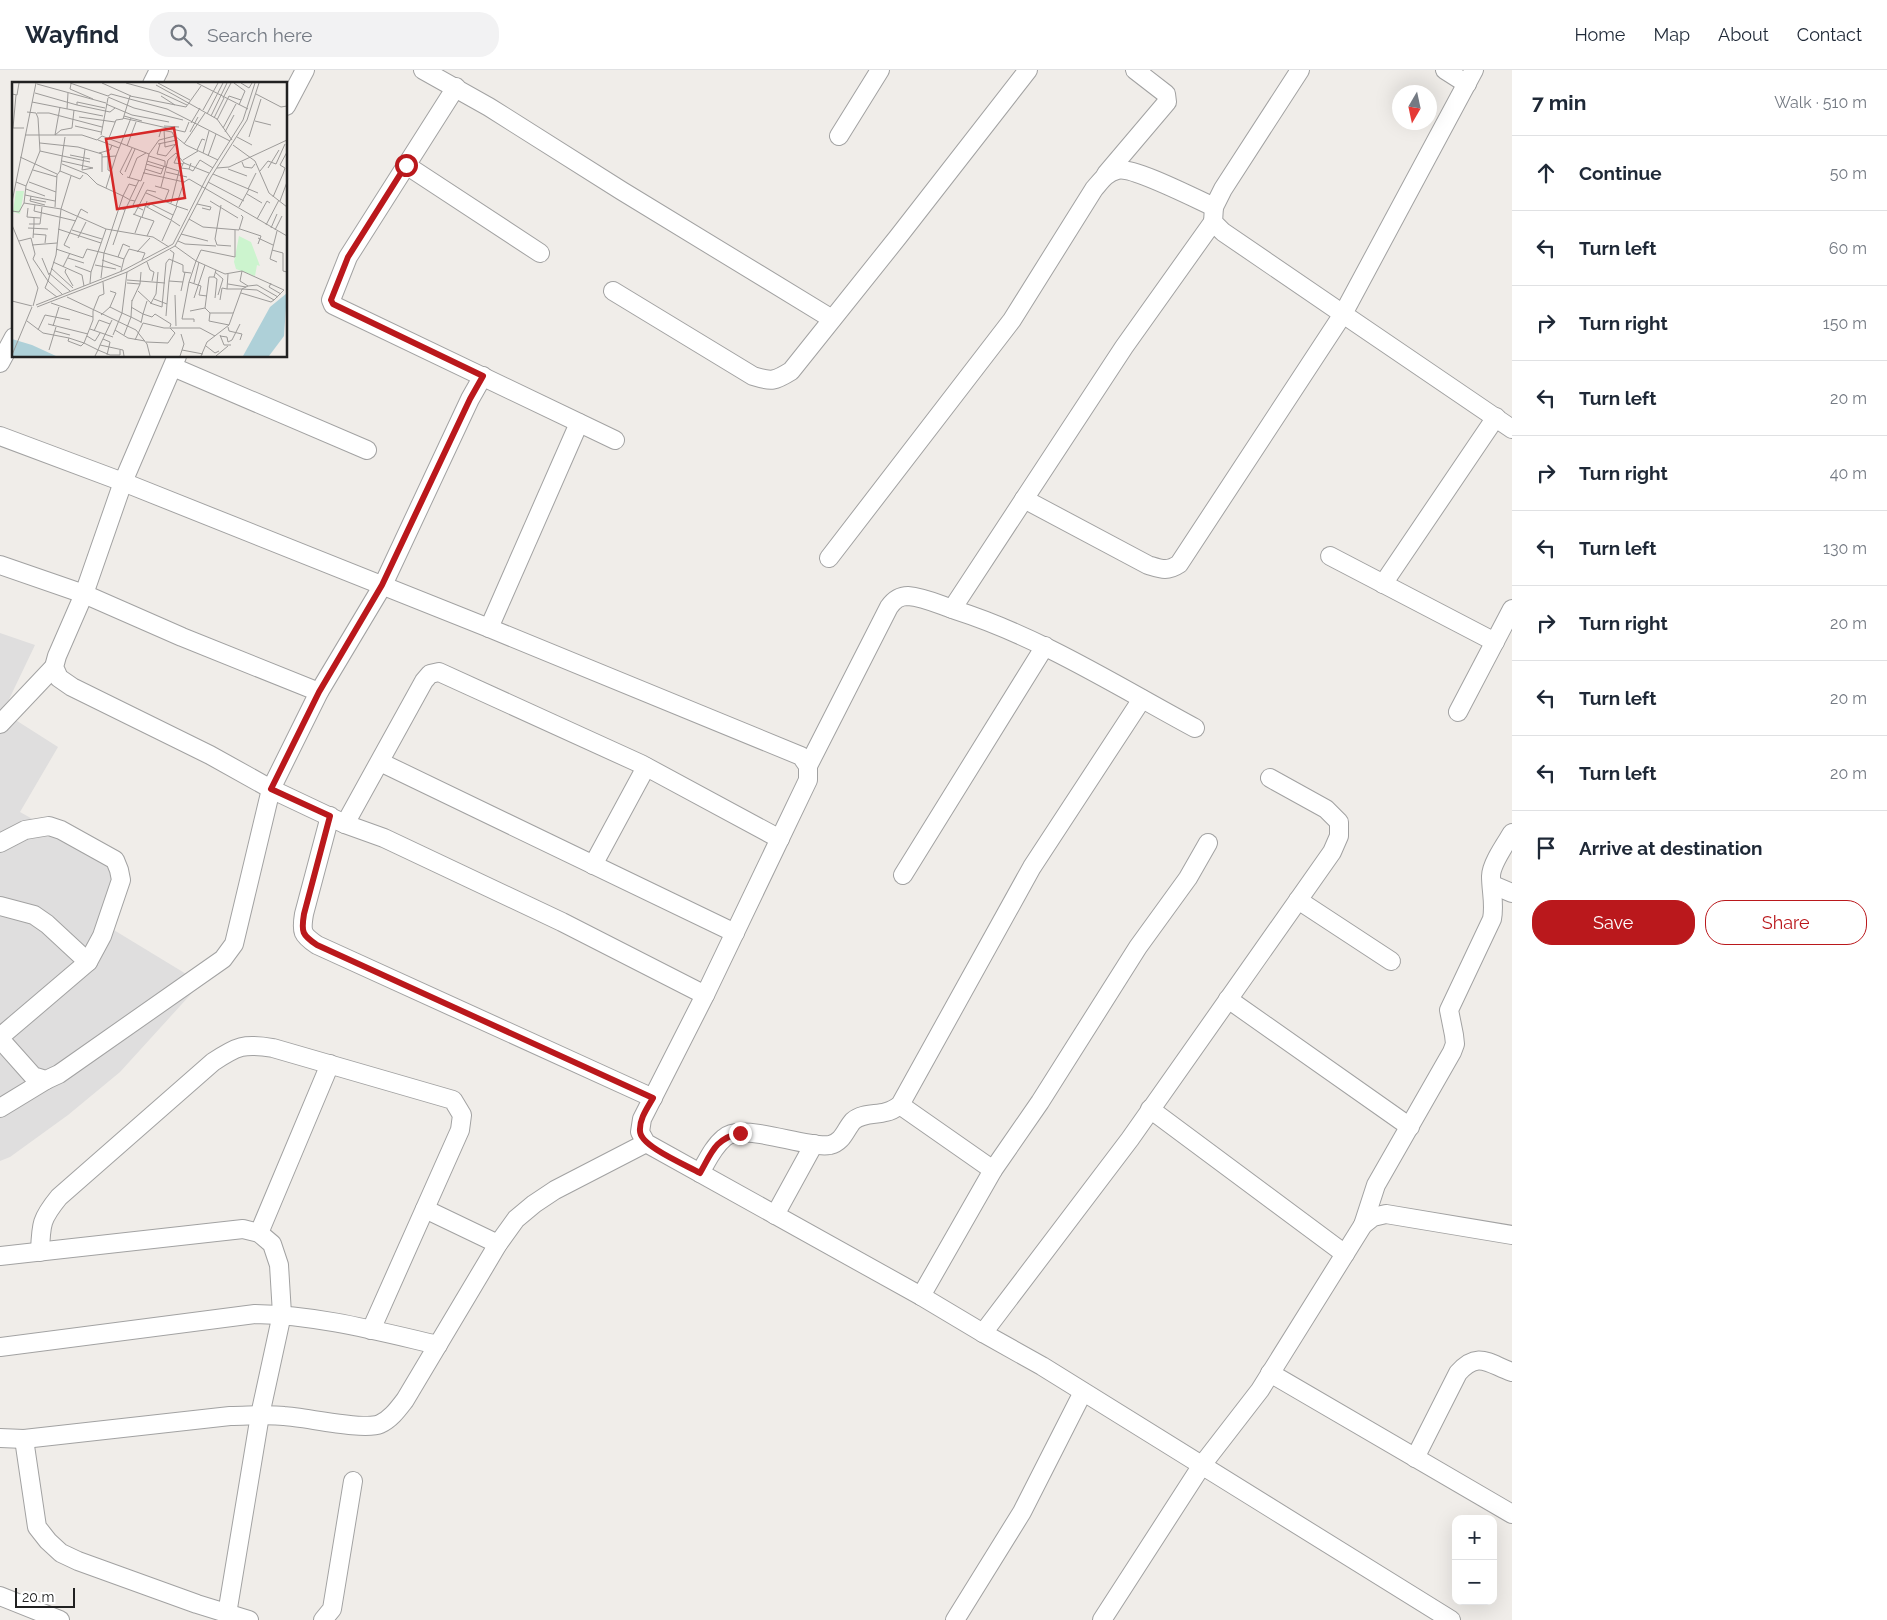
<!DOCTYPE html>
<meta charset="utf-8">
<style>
body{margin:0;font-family:Raleway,sans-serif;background:#f2f2f3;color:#1f2937}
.controls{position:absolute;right:15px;bottom:15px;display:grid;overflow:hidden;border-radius:10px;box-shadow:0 5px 20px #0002}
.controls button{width:45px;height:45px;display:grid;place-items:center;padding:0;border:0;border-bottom:1px solid #e0e1e3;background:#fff;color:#1f2937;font:25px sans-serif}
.compass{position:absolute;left:1392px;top:15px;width:45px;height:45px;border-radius:50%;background:#fff;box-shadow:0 5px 20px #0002;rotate:189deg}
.scale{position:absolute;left:15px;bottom:12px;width:60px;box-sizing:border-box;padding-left:5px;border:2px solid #212121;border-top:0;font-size:14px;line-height:18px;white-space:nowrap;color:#212121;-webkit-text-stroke:4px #fff;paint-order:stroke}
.stop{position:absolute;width:15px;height:15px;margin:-11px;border:4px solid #ba181c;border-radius:50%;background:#fff}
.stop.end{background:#ba181c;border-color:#fff;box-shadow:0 1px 5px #0008}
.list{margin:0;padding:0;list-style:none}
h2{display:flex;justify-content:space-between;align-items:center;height:65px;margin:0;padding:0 20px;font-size:21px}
h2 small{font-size:16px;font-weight:400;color:#747a83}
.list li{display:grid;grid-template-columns:32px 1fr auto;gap:15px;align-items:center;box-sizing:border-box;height:75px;padding:0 20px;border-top:1px solid #e0e1e3}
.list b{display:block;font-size:19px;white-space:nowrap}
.list em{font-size:16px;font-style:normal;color:#747a83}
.actions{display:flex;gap:10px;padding:15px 20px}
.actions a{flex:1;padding:11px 0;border:1px solid #ba181c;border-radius:20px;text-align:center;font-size:18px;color:#ba181c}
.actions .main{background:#ba181c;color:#fff}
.icon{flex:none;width:28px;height:28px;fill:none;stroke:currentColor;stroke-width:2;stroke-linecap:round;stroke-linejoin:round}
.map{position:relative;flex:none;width:1512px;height:1550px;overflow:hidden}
header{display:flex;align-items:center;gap:30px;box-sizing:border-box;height:70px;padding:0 25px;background:#fff;border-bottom:1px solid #e0e1e3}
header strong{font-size:24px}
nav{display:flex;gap:28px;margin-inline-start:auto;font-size:18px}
.search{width:350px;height:45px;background:#f2f2f3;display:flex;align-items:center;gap:12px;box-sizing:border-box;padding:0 18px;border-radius:20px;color:#747a83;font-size:19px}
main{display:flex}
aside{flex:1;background:#fff}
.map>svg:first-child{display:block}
</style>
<header>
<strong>Wayfind</strong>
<div class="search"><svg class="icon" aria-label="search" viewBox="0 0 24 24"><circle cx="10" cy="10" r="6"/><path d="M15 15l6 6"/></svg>Search here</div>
<nav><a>Home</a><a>Map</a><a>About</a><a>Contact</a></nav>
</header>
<main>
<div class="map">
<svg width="1512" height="1550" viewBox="0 0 1512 1550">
<rect width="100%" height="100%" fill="#f0ede9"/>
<!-- residential -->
<polygon fill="#dfdede" points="0,563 35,575 3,642 58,677 20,742 116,796 99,851 201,913 120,1002 68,1045 10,1087 0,1091"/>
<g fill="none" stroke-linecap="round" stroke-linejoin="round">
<!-- street casing -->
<g stroke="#a2a2a2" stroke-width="20">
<g id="street">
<polyline points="423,0 489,37 622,121 832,249"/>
<polyline points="1445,0 1467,14"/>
<polyline points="1474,0 1343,244 1512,359"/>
<polyline points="152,14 159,0"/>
<polyline points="456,17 348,187 331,230 333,235 615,370"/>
<polyline points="286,36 305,0"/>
<polyline points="839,66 880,0"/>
<polyline points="406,95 540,183"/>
<polyline points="1106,104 1167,32 1166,24 1135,0"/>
<path d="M 613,221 L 753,306 C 772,312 775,311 791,301 L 898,167 L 1028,0"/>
<polyline points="177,286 123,412 84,524 57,586 54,597 59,608 72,617 210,685 271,719 345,754 384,768 562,852 705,925"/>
<polyline points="0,293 14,267"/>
<polyline points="173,297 367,380"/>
<polyline points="0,366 123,412 489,558 801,686 808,696 808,710 705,925 642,1049 640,1062 646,1073 921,1226 983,1263 1042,1296 1451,1550"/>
<path d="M 1024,429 L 1148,495 C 1161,499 1167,502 1179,494 L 1343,244 L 1223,162 L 1213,152 L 1214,137 L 1223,119 L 1300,0"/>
<polyline points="1330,486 1495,572"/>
<path d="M 829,488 L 1012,250 L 1094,119 C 1101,111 1106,103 1117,100 C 1132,96 1196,129 1214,137"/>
<polyline points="0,495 84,524 182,567 319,622"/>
<polyline points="1383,514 1496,347"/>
<polyline points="952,539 1124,277 1213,152"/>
<polyline points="489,558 579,353"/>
<polyline points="1458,642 1512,539"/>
<polyline points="0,654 54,597"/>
<polyline points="380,692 735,863"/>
<path d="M 808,696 L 889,537 C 894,530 899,526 908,526 C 924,527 940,535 955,540 C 1040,567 1117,616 1195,658"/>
<path d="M 330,746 L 304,844 C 301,862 302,865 317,875 L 653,1028"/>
<polyline points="345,754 424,611 430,604 439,602 641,694 780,769"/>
<polyline points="0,773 25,760 49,756 61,760 115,790 119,800 121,810 102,866 88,892 0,967"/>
<polyline points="593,795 646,697"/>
<polyline points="903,805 1045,576"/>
<polyline points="1493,815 1512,823"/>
<polyline points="1298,830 1391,891"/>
<polyline points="0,836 34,845 47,854 88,892"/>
<polyline points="1228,929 1410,1057"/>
<polyline points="0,969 33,1006 46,1010 59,1004 223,889 234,874 271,719 319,622 383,515 470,329 483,306"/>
<polyline points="900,1035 993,1100"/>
<polyline points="0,1038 46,1010"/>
<polyline points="1150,1039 1345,1184"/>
<path d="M 700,1103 C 707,1091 713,1077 724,1068 C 742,1051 805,1079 830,1075 C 843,1072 845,1060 853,1051 C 862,1043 876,1045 886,1042 C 891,1041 896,1038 900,1035 L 1032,797 L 1142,629"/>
<polyline points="425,1139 498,1174"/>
<polyline points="775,1145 814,1074"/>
<path d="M 1363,1155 L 1376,1115 L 1452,982 L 1455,974 L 1454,965 L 1449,940 L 1492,849 C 1495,834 1491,821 1491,806 C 1491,794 1506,773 1512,763"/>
<polyline points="259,1163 330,994"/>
<path d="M 40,1182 C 41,1154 41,1149 59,1127 L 213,992 C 237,976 244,973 273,978 L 453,1030 L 462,1045 L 460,1060 L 371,1260"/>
<polyline points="0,1186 243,1159 259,1163 272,1174 279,1195 282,1244 260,1345 227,1544"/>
<polyline points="921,1226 993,1100 1040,1032 1138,877 1188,808 1208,773"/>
<polyline points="983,1263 1130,1069 1332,782 1339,766 1339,752 1326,739 1270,708"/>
<path d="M 0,1277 L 255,1244 C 317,1245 377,1261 438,1275"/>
<polyline points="1270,1303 1512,1444"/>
<path d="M 0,1368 L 24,1369 L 230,1346 C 248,1346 266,1344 284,1346 C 305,1347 364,1361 380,1354 C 391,1349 398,1339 405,1330 L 498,1174 L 516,1149 L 534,1134 L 555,1120 L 646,1073"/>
<polyline points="24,1369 37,1457 48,1471 61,1483 78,1491 197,1534 249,1550"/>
<path d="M 1415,1388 L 1458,1303 C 1478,1280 1489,1294 1512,1302"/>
<polyline points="0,1526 60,1550"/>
<polyline points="323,1550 332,1539 353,1411"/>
<polyline points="955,1550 1022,1442 1083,1322"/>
<polyline points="1102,1550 1202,1395 1260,1320 1363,1155 1373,1147 1386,1144 1512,1165"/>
</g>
</g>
<!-- street -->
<use href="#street" stroke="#fff" stroke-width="18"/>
</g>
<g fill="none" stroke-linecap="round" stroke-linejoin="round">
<!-- route -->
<path stroke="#ba181c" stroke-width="6" d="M 406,95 L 348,187 L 331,230 L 333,234 L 483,306 L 470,329 L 382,515 L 319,622 L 271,719 L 330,746 L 304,844 C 301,862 302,865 317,875 L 653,1028 C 648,1037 639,1049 640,1061 C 640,1076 686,1095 700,1103 C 712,1082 715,1069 740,1063"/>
</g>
<!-- overview -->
<g transform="translate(12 12)">
<rect width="275" height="275" fill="#f0ede9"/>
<path d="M 4,109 L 12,109 L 8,132 L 1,130 ZM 227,154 L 239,160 L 248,184 L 245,183 L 243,194 L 224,187 L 222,180 Z" fill="#ccf4ce"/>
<path d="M 275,211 L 272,254 L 257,274 L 231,274 L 258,225 ZM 0,257 L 20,263 L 44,274 L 0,274 Z" fill="#aed0d8"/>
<path fill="none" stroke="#9d9b99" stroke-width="1" d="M 58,1 L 96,14 L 99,12 L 155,27 L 218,59M 90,1 L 119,14M 114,1 L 147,10 L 175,23M 146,1 L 178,18M 185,1 L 236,27M 222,1 L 233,9 L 227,23M 229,1 L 237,6 L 240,1M 25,2 L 94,21M 59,2 L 58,7 L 81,17M 144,3 L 164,14M 23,11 L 65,23M 0,12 L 5,13 L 7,1M 244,12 L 269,25 L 275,24M 4,13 L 1,46 L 12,46M 149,14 L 163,23M 164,14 L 205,37 L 220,58M 96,15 L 122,26 L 171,38M 211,16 L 219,1M 20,20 L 91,34M 94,22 L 120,33 L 157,40M 93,26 L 65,20 L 65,23 L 98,30 L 103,26M 55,27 L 56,11M 191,28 L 206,1M 25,31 L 37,31 L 90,45M 195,32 L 211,1M 112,34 L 130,39M 199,34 L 215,1M 67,35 L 103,40M 111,36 L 173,50 L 177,40M 202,36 L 212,16M 205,38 L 217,14 L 229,18M 243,39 L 259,43M 179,41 L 188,26M 63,44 L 89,50M 152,44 L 167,45M 211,46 L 224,22M 152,48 L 153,65 L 165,62 L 165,58M 178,50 L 186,35M 213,50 L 222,33M 13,53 L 70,53 L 85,58 L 90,54 L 137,72 L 132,91 L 172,100 L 177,97 L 275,154M 43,53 L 49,48 L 60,46 L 62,28M 43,53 L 48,25M 89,53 L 96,16M 53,55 L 48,89 L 68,97 L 71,93M 147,55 L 149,48 L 160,50 L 162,54M 225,55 L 240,63M 237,55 L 249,17M 97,56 L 104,38 L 111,37 L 118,14 L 174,25 L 189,4M 86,58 L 107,66M 28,61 L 66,65 L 90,72 L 90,75M 146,62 L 165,58M 148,62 L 145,72 L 154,74 L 163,63M 172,62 L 193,31M 221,63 L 243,79 L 257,111 L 275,125M 115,64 L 124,40M 96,68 L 96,88 L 100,90M 185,68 L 190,57 L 193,58M 28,69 L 78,80M 87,71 L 98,68 L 100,63M 191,71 L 197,49M 137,72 L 147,58 L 163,54 L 174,63 L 206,78M 166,72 L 162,81 L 171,82M 58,73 L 78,77M 137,74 L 153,79 L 153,85M 196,74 L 204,52M 8,75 L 45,92M 171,78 L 186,69M 50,79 L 81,86 L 70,88M 135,79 L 167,89 L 159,121M 172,80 L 169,86 L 177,87 L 179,81M 230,80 L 232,85 L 240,86 L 243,82M 50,82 L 75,92 L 85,102 L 111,114 L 92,171 L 106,175 L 111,162 L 118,165M 134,82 L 151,87M 205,86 L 217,85 L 275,58M 256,86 L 267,68M 133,87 L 149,92 L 152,84M 177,87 L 181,89 L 188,78 L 201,86M 216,87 L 235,94M 21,88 L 45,95M 70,88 L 73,67M 248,89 L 256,79 L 264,82 L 273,62M 90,90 L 90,75 L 104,74 L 119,36M 113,90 L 123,67M 154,90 L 175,95M 201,92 L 246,111M 111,93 L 108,90 L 120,66M 115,95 L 129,99 L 132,90M 117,96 L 125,76 L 134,71M 4,100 L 14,104 L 12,121 L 49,127 L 44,173 L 36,199 L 50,212M 17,100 L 44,110M 172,100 L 164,124 L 176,128M 196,100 L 232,119M 14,104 L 28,69 L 26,36 L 24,31 L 15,30M 143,104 L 157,108 L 153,118M 149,105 L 156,78 L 164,71 L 172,81 L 197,91M 94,106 L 104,74M 14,107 L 33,114M 236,107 L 244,91M 134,111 L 164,124M 235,112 L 250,121M 13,113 L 43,119M 19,114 L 18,119 L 33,123M 261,115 L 271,92 L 273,86 L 268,83 L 275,70M 18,117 L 34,120M 118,117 L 127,98M 118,118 L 123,119 L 132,100M 123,119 L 121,123 L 131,128M 198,119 L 226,136M 268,119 L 275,100M 0,120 L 24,1M 185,122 L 199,125 L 198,128 L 190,126M 23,123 L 22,129 L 64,139M 209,123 L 203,157 L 205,163 L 219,164M 133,124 L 159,138M 165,124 L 159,138 L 168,144M 43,125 L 45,93 L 48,89M 135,125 L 139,122 L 161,133M 227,125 L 237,107M 16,126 L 15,135 L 28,136M 49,127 L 94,147 L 79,190M 49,127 L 59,94M 113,128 L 118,118 L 111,114 L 117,102 L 124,104M 0,129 L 7,130 L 12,121M 121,132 L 129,135 L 123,151M 122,133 L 135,108 L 144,110M 129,135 L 142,139 L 135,154M 130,135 L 135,119M 22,136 L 22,142 L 28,142 L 30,125M 177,137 L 191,145 L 227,148 L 231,135 L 229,133M 245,137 L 255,119 L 258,121M 17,142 L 22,142 L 21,156M 0,143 L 26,206 L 21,224M 254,143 L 267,118M 16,146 L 36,147M 259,146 L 265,132M 46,147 L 89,161M 94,147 L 141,155 L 157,165M 228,147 L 249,154 L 246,162M 60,148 L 90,157M 263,148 L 270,134M 265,149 L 258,177 L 265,180M 21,152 L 34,153 L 33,161M 169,152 L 196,159M 66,156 L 74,140M 246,156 L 261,163M 7,159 L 19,156 L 23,172 L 21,177 L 36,199 L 33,206 L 45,215M 150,159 L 159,139M 166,159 L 173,162 L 204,164M 20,163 L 45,161M 101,163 L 113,128 L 108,126M 163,164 L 184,179 L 213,192 L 230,189 L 272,208 L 262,218 L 245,208 L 230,207 L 217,243 L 195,260 L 189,274M 58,166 L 52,163 L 69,127 L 76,131M 44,167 L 71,176 L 75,167 L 92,171 L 89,196M 158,168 L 162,171 L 157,199 L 171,200M 260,168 L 271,171 L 271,189 L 275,190M 125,170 L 138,156M 106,175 L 112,177 L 109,189M 30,176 L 37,193M 56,176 L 72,181M 112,177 L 117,167 L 133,171 L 130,178M 90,178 L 109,185M 184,179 L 189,168 L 223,175 L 223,148M 184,179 L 177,200 L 189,204 L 187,213 L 195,214M 41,180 L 70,193 L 72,204M 135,180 L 138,188 L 142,190 L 140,199M 83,183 L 104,187M 63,184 L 79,190 L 78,201M 51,185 L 58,171M 39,186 L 61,206M 54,187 L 53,190 L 61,204M 204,188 L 202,195 L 197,195 L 193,226 L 198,231 L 221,231M 203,190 L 211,197 L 206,213M 37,191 L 58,209M 202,195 L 205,197 L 203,216M 115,198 L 153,201M 91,200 L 92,212 L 87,214 L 81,229 L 81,238 L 72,261 L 86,268 L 88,263 L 111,268 L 112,274M 177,200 L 170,237 L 182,237 L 182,240M 115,201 L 128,202 L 129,190M 182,201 L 187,180M 259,201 L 257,205 L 269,212M 216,202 L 234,205M 236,204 L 245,203 L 266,215M 215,207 L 230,207 L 236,204 L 228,199 L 230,189M 98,209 L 104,211 L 98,225M 126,209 L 139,221 L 144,212 L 146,190M 169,209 L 173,190M 229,211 L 259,220 L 262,218M 163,213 L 164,244M 55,215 L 124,248 L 135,262 L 138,274M 182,216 L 193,183M 142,217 L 155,222 L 154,234M 120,218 L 119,235 L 129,240M 208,218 L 210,206 L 215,207 L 216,192M 0,219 L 20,224M 120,219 L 128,202M 39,221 L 81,235M 138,221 L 150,225 L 154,181 L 157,177 L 171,183 L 171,190 L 179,191M 155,222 L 157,199M 24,223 L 110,189 L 161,162 L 195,95 L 231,38 L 243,1M 25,225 L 115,190 L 163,164 L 199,95 L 235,38 L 247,1M 119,225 L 131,232 L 135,219M 178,229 L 193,226M 198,231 L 197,239 L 217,243M 89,233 L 98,225 L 110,231 L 115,190M 15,239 L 31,251 L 57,256 L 56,259 L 69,264 L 72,261M 129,241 L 131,232 L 140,235 L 143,232 L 159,242 L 158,245M 36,242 L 76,252M 41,244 L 47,225M 216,245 L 217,249 L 230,252 L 228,258M 78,247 L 101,255M 26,248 L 33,233 L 58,238M 103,248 L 116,256 L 133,259M 43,249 L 58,253M 82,249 L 87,238 L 98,242M 101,253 L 110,231 L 119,235 L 112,253M 208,253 L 212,263 L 219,263M 75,254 L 83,259 L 88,251M 208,254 L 215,255 L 216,260 L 220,258 L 228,242M 57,256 L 72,261M 91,257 L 98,260 L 95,273M 123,258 L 131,241 L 152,246 L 188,246 L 203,254M 134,260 L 156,261 L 163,251 L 158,246M 88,263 L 100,238M 194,264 L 203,271 L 207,269M 37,268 L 44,245M 170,268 L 191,272M 0,273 L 20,225M 83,274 L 86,268 L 98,273 L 108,273 L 108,268M 168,274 L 172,262 L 169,252M 204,274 L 216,264"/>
<path fill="#d62828" fill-opacity="0.15" stroke="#d62828" stroke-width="2.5" d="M 162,46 L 173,116 L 105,127 L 94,57 Z"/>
<rect width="275" height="275" fill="none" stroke="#212121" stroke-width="2.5"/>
</g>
</svg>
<div class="controls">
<button>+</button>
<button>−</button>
</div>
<svg class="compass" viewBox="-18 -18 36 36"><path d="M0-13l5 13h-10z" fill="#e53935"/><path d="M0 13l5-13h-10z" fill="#747a83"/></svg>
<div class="scale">20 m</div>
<div class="stop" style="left:406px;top:95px"></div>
<div class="stop end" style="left:740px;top:1063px"></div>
</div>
<aside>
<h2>7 min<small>Walk · 510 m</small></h2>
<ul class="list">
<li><svg class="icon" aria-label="ahead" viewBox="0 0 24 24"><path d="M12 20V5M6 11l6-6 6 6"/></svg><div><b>Continue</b></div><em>50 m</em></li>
<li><svg class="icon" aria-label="left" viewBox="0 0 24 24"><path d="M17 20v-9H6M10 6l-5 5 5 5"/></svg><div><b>Turn left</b></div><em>60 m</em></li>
<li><svg class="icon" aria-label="right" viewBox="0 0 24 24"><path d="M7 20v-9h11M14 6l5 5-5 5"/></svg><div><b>Turn right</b></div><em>150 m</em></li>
<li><svg class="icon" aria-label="left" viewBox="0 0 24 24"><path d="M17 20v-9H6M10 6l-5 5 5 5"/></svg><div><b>Turn left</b></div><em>20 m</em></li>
<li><svg class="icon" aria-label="right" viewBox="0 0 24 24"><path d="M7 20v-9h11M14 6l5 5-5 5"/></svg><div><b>Turn right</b></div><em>40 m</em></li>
<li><svg class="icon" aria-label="left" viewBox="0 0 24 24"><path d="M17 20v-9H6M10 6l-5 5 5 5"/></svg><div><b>Turn left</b></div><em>130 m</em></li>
<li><svg class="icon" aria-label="right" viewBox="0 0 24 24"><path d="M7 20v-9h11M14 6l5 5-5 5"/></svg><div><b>Turn right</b></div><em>20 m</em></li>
<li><svg class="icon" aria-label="left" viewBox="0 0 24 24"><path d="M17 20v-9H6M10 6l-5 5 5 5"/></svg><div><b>Turn left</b></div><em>20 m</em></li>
<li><svg class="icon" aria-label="left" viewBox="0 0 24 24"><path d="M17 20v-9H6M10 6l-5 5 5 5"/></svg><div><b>Turn left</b></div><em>20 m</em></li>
<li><svg class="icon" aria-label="arrive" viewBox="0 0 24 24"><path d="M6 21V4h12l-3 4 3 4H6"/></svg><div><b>Arrive at destination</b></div></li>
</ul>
<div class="actions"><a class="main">Save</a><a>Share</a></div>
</aside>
</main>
